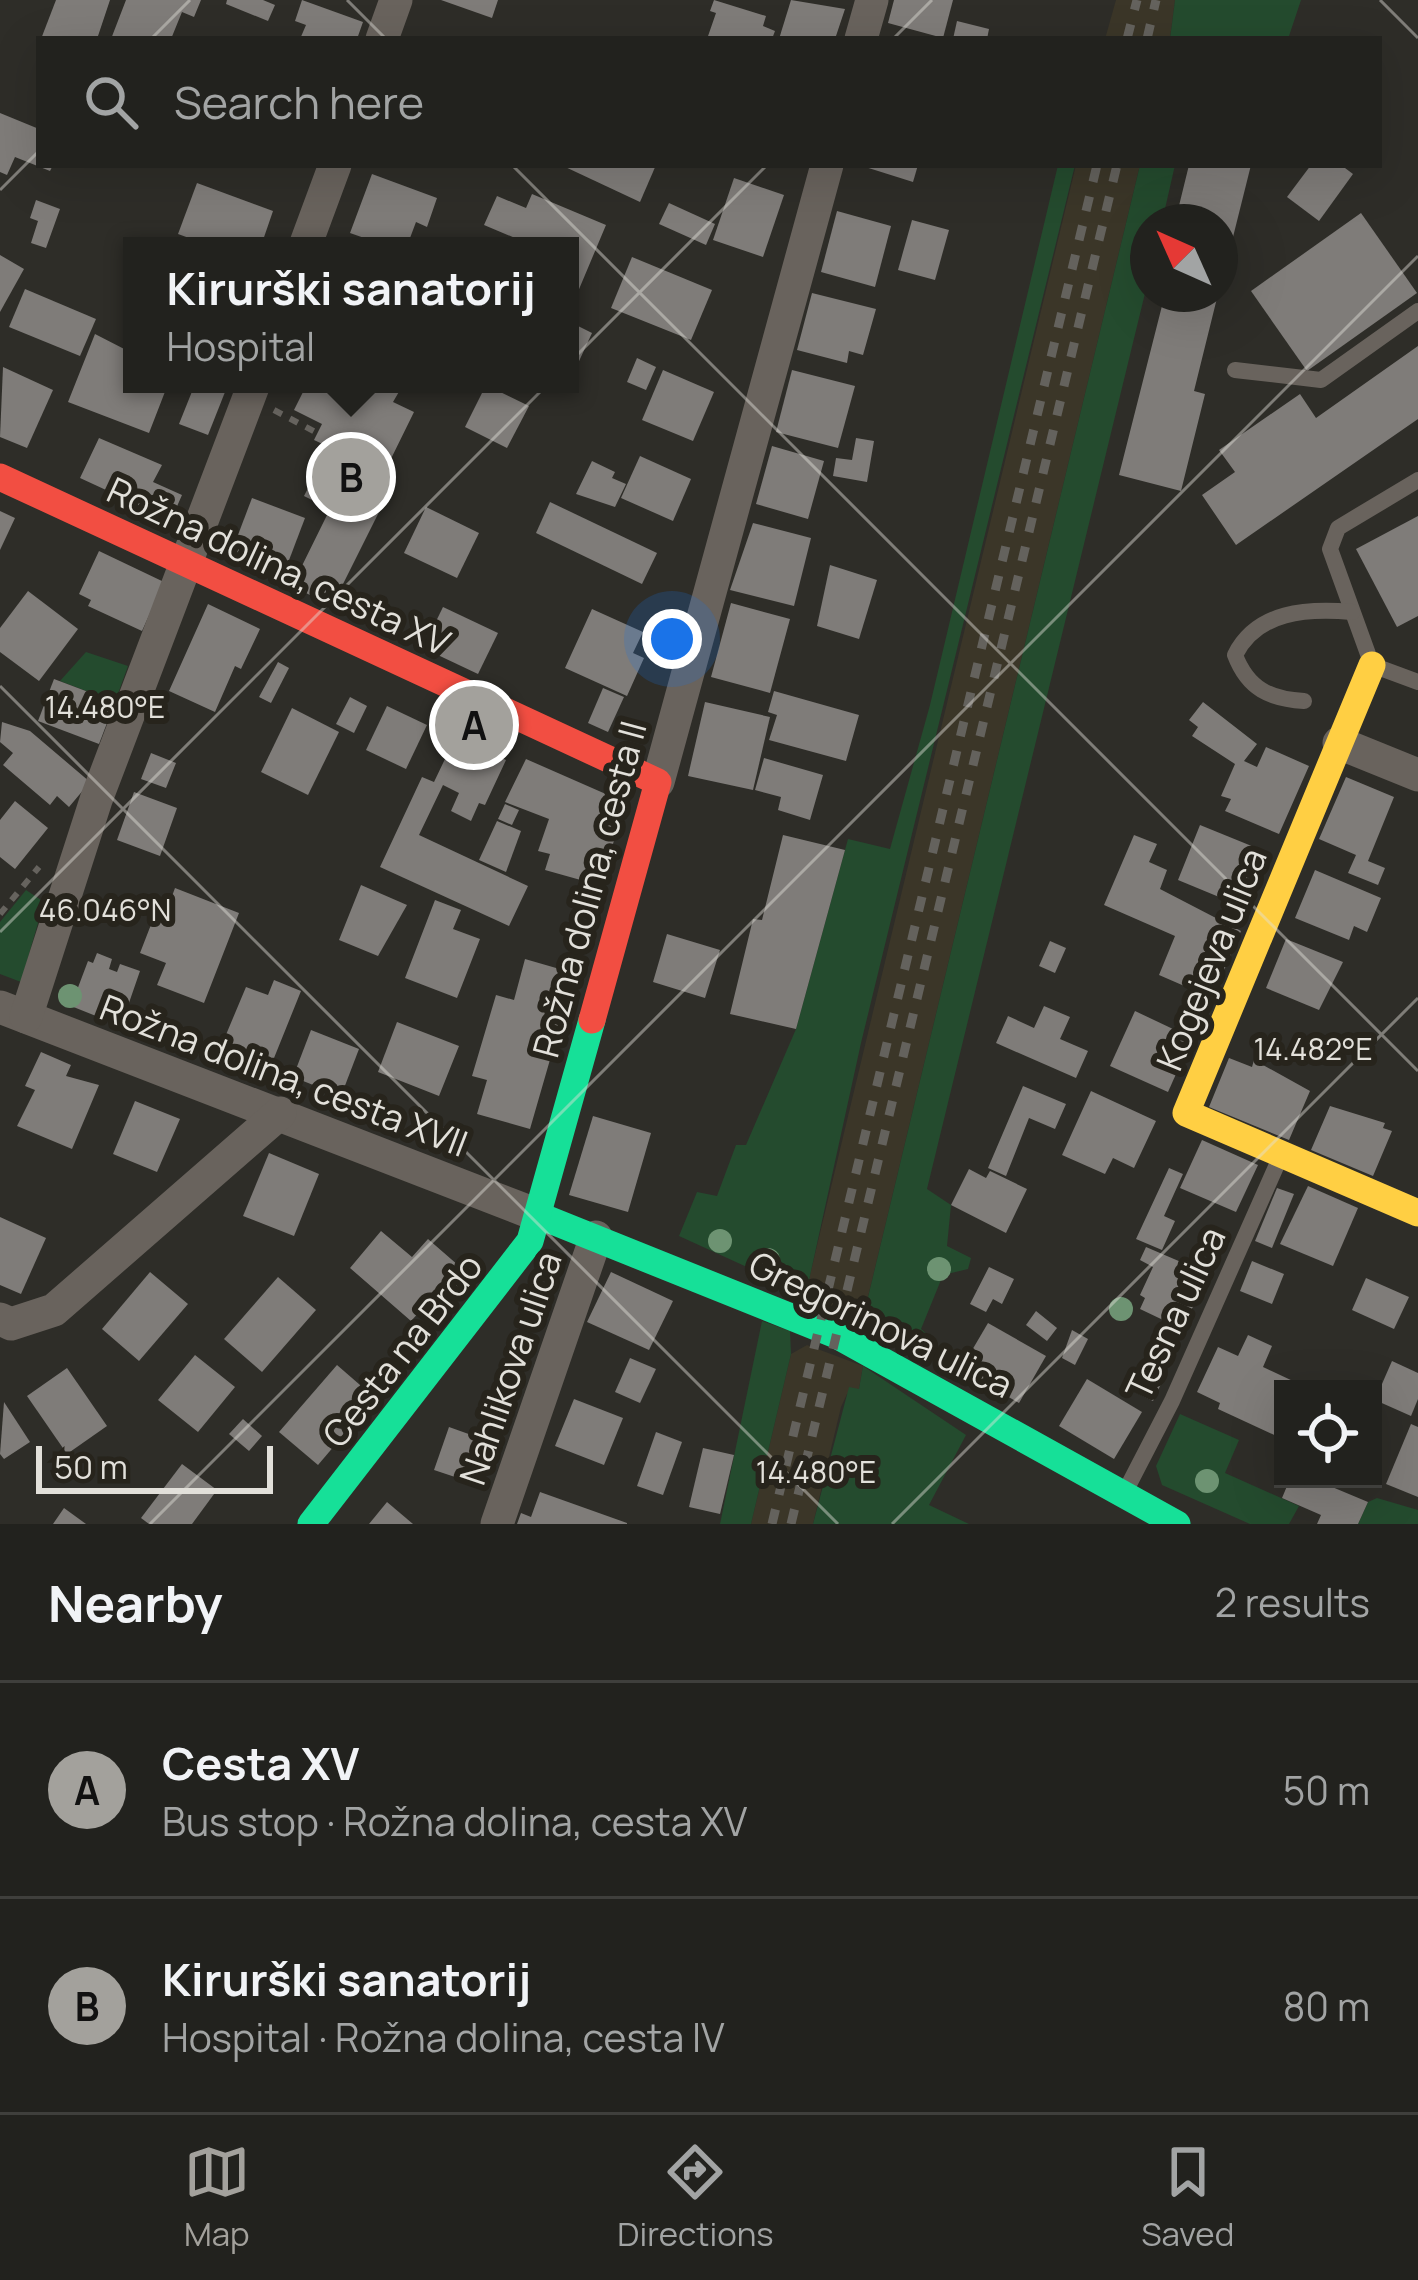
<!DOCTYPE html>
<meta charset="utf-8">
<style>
body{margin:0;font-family:Manrope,sans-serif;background:#2e2f2b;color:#f1f3f6}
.controls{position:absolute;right:36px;bottom:36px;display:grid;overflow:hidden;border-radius:0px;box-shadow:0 12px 48px #0002}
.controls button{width:108px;height:108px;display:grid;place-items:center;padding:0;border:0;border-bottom:3px solid #3f3f3c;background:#22221e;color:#f1f3f6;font:60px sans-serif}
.compass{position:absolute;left:1130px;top:204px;width:108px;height:108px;border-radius:50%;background:#22221e;box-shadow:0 12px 48px #0002;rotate:315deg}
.scale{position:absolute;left:36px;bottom:30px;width:237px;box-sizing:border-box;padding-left:12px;border:6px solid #e2e0da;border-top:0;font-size:33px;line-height:42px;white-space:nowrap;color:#e2e0da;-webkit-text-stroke:9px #27241c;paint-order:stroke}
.you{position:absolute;left:672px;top:639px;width:42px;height:42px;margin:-30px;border:9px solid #fff;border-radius:50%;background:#1a73e8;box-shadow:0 0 0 18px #1a73e833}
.badge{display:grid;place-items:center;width:78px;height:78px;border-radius:50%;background:#a3a19c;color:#111;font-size:39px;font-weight:700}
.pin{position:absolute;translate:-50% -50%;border:6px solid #fff;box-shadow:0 3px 12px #0006}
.popup{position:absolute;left:123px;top:237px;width:456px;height:156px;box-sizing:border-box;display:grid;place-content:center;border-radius:0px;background:#22221e;filter:drop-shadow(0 3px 9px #0005);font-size:39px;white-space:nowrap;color:#a2a4a4}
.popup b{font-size:45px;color:#f1f3f6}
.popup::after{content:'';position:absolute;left:50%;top:100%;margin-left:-24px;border:24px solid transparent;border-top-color:#22221e}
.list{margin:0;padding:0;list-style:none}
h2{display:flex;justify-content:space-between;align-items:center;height:156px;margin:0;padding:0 48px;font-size:51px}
h2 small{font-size:39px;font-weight:400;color:#a2a4a4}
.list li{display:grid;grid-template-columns:78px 1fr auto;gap:36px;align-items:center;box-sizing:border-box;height:216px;padding:0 48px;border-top:3px solid #3f3f3c}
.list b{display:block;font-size:45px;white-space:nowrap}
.list p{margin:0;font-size:39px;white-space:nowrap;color:#a2a4a4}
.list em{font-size:39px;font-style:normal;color:#a2a4a4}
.icon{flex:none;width:66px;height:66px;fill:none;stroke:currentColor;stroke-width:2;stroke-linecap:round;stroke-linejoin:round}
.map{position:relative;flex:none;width:1418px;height:1524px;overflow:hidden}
.search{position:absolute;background:#22221e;box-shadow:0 12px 48px #0002;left:36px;right:36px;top:36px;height:132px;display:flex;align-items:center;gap:30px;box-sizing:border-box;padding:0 42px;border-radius:0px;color:#a2a4a4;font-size:45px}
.sheet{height:588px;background:#22221e}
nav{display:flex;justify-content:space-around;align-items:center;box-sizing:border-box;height:168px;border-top:3px solid #3f3f3c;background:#22221e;font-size:33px;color:#a2a4a4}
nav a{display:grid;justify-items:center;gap:6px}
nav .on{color:#a3a19c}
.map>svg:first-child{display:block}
</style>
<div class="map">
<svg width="1418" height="1524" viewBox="0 0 1418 1524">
<rect width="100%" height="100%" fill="#2e2d28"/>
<!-- built -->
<g fill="#3b3628">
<polygon points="1116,0 1175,0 1170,39 1105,39"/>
<polygon points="1076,165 1140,165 862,1322 818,1301 820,1293 809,1279"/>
<polygon points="807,1345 863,1366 859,1389 847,1394 841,1407 813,1524 751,1524 791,1354"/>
</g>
<!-- green -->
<g fill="#244b2e">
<polygon points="1175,0 1301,0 1288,39 1170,39"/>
<polygon points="1058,165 1075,165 861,1043 806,1294 679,1236 697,1192 717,1196 736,1145 746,1145 796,1029 848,839 890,849 930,705"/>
<polygon points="1140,165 1175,165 1162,222 1148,222 1148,281 927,1189 951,1205 947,1246 971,1258 968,1269 943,1275 921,1329 933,1339 925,1348 896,1329 863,1318"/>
<polygon points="86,652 128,666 115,702 60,681"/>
<polygon points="26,890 44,902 21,982 0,974 0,922"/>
<polygon points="762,1321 790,1331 791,1354 751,1524 720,1524"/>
<polygon points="863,1366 966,1435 929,1505 969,1524 813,1524 849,1387 859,1389"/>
<polygon points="1180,1414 1239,1440 1225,1473 1299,1506 1289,1524 1250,1524 1162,1485 1156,1466"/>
<polygon points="1377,1498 1418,1510 1418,1524 1358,1524 1368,1502"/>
</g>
<!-- building -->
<g fill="#7f7c79">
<polygon points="56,0 110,0 97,39 41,39"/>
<polygon points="126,0 201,0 194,17 182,12 171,39 111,39"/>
<polygon points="227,0 263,0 275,5 268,21 226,4"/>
<polygon points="302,0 363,22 357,39 300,39 306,25 295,21"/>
<polygon points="441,0 498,0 492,18"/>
<polygon points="714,0 766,16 763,26 775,31 772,39 707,39 716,13 710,11"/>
<polygon points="791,0 845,9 835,39 779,39"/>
<polygon points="894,0 953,0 943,38 888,23"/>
<polygon points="957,21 989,29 987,39 953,39"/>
<polygon points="0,113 39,129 39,165 53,165 50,171 15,157 7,175 0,172"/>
<polygon points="561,165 656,165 640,202"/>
<polygon points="859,165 918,165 913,182"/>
<polygon points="1189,165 1251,165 1222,281 1220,222 1175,222"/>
<polygon points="1311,165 1341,165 1353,174 1319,221 1287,197"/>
<polygon points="372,174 437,198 427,227 416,222 407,246 387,246 350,233"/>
<polygon points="734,178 784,195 763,257 713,240"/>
<polygon points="197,183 273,211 261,246 211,246 178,234"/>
<polygon points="532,194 606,225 577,294 570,292 570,246 534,246 484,225 497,196 526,208"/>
<polygon points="36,200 60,209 46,248 31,243 38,221 30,218"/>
<polygon points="669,203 715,224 706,245 659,224"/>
<polygon points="837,211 891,226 875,287 821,272"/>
<polygon points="1361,213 1417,293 1307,371 1251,291"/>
<polygon points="912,220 949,230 935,280 898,270"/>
<polygon points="0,255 24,269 0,312"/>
<polygon points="632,257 712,290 691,340 611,308"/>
<polygon points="25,289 96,319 80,356 9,327"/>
<polygon points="812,293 876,309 863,355 849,351 847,363 797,350"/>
<polygon points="1165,294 1218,294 1194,391 1205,394 1181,491 1119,475"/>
<polygon points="570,322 592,333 574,372 570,370"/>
<polygon points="95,334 132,353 132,384 168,384 149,433 68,402"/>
<polygon points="1418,346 1418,419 1236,545 1202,495 1235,472 1219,450 1300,394 1316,418"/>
<polygon points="637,358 656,367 646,390 627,382"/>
<polygon points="3,367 53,390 27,448 0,437"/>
<polygon points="663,370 714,392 693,441 642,420"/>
<polygon points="792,370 855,386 838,448 776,432"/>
<polygon points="195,384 227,387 208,435 179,424"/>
<polygon points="307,384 387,384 400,390 393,402 414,412 383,475 395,480 332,606 292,586 330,509 304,496 329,447 314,440 322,424 294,410"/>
<polygon points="486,385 529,406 507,448 465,427"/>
<polygon points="99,438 162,465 153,482 182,495 171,520 80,478"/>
<polygon points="856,438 874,441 867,482 833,476 836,458 852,460"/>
<polygon points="772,446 824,461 808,519 756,504"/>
<polygon points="640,456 691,479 673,521 621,498"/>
<polygon points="592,461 615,472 612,478 626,484 615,507 576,494"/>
<polygon points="252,498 305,518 283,576 230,556"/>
<polygon points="550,502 657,553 642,584 536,533"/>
<polygon points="426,507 479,533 457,578 404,553"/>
<polygon points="0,511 15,518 0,550"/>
<polygon points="1418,516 1418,616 1397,627 1356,549"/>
<polygon points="753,523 811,538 794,606 730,590"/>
<polygon points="99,551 164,582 142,631 88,606 91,600 79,594"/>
<polygon points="830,565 877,580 859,639 817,626"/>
<polygon points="28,591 78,629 39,681 0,652 0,628"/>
<polygon points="731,603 790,619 770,693 711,677"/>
<polygon points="208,604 260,629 241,669 235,666 215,712 169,691"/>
<polygon points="443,607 498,633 478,674 423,648"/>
<polygon points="592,609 643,632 633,653 644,658 627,696 565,668"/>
<polygon points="278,662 289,668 271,703 259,697"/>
<polygon points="54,679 115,702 99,744 38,721"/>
<polygon points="603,688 624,697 608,732 588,723"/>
<polygon points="774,691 859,715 846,761 769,740 777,715 768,712"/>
<polygon points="350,697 367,706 354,733 336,724"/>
<polygon points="705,702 770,717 753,790 688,776"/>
<polygon points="1203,702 1257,744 1244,761 1257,767 1266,747 1309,766 1279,834 1225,811 1231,799 1221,796 1235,764 1192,736 1198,727 1189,720"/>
<polygon points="387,706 427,725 406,769 366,750"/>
<polygon points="292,708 339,732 308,795 261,772"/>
<polygon points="2,722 30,731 90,782 69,807 57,796 50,805 3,765 13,753 0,742"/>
<polygon points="456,736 506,760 485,805 479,803 471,821 451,811 459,793 443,785 419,835 528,886 509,926 380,867 422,777 434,782"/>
<polygon points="151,753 176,763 166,788 141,779"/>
<polygon points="764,758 823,775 810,820 778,810 781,797 755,790"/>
<polygon points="526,759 624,802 602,886 545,870 550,854 538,851 549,819 505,802"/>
<polygon points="1346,777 1394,797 1368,861 1385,868 1378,885 1348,873 1356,855 1319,839"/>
<polygon points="134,792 177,808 160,856 117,840"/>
<polygon points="15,801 48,828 15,869 0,857 0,820"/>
<polygon points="505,804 519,810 512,825 498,819"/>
<polygon points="497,821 521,831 506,872 479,860"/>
<polygon points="1200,825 1259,849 1236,904 1178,880"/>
<polygon points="783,835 845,850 796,1029 730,1014 753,919 762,920"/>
<polygon points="1134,835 1157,844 1149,862 1167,870 1160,889 1241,931 1212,998 1159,975 1175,936 1104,905"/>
<polygon points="1315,870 1381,898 1367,932 1354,926 1349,940 1295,918"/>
<polygon points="361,885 407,905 378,956 339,940"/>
<polygon points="175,888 239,913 204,1003 157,985 166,963 140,953 159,904 168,907"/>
<polygon points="435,900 461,910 453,929 480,939 457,998 405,978"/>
<polygon points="667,934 720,950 705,998 653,982"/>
<polygon points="1286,939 1343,962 1319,1010 1266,988"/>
<polygon points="1050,941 1066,948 1055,973 1039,966"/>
<polygon points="97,953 112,959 109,969 117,972 120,964 140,971 121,1026 71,1006 88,961 93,963"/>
<polygon points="525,959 563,970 561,977 573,980 530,1129 477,1114 487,1080 472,1076 496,995 514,1000"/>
<polygon points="274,980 301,991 272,1063 220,1049 246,987 268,995"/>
<polygon points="1044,1006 1070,1017 1060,1039 1088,1051 1076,1078 996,1043 1008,1016 1034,1028"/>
<polygon points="1135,1011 1192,1038 1168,1092 1110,1066"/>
<polygon points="397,1022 459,1046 439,1096 378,1072"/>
<polygon points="311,1030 359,1049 341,1096 293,1077"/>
<polygon points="41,1052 71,1065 66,1076 99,1085 72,1149 17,1126 35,1090 25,1086"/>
<polygon points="1229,1058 1252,1067 1254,1060 1310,1091 1289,1140 1209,1107"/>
<polygon points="1023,1086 1066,1104 1055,1129 1029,1118 1006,1176 988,1168"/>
<polygon points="1091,1091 1156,1121 1134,1168 1113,1158 1105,1174 1062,1155"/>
<polygon points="135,1101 180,1119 157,1172 113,1154"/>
<polygon points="1330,1106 1385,1123 1383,1128 1392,1131 1373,1176 1311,1150"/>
<polygon points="593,1116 651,1133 628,1212 569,1195"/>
<polygon points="1202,1140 1258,1165 1236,1212 1180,1188"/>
<polygon points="269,1153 319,1174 294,1236 243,1216"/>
<polygon points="1169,1168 1183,1174 1164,1216 1175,1221 1162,1250 1136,1239"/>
<polygon points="969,1169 986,1178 990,1171 1027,1189 1006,1233 951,1205"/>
<polygon points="1308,1186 1358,1208 1333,1266 1280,1244"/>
<polygon points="1277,1188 1294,1194 1272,1248 1255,1241"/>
<polygon points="0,1217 46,1238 21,1294 0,1285"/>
<polygon points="381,1231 412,1257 428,1239 474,1279 438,1320 424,1307 411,1321 350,1268"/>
<polygon points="1146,1247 1209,1274 1182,1329 1140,1309 1145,1298 1140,1295 1153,1267 1140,1260"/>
<polygon points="1252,1261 1284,1274 1272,1304 1240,1291"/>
<polygon points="989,1267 1014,1279 1002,1304 993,1299 986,1312 970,1304"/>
<polygon points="150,1272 188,1304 139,1361 102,1329"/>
<polygon points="611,1272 673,1301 649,1350 587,1322"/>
<polygon points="278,1277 316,1310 262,1372 224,1339"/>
<polygon points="1366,1278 1409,1297 1394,1329 1352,1310"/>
<polygon points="1036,1311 1057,1328 1047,1341 1026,1325"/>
<polygon points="988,1323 1046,1356 1019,1403 961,1369"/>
<polygon points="1072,1330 1088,1339 1075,1365 1062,1358"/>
<polygon points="1248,1335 1272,1346 1263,1367 1310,1389 1283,1389 1283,1439 1218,1409 1220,1403 1197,1392 1218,1347 1238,1356"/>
<polygon points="195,1355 235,1387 198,1432 158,1400"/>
<polygon points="630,1358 656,1369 640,1403 615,1392"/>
<polygon points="1392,1361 1418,1373 1418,1399 1411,1416 1375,1400"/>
<polygon points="1144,1363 1166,1373 1153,1401 1131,1390"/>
<polygon points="337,1365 375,1398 318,1465 279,1432"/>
<polygon points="67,1368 107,1426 67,1454 27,1396"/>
<polygon points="1087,1379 1142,1412 1114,1459 1059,1426"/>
<polygon points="574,1399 623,1418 604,1465 555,1446"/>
<polygon points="4,1402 30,1442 4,1459 0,1454"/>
<polygon points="243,1419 262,1436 249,1451 229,1434"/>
<polygon points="1411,1424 1418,1427 1418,1497 1386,1484"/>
<polygon points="449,1427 491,1442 476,1484 434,1470"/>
<polygon points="656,1432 682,1442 663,1495 637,1486"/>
<polygon points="703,1448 734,1455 720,1514 689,1507"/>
<polygon points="182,1464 217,1490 192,1524 149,1524 141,1518"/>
<polygon points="1290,1479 1313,1479 1368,1502 1358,1524 1317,1524 1321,1515 1282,1498"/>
<polygon points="540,1492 627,1523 627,1524 517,1524 521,1513 531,1517"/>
<polygon points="387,1502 413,1524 369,1524"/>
<polygon points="64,1508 86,1524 53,1524"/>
</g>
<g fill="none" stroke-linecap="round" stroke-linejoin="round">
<!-- path -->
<g stroke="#66635e" stroke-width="6" stroke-dasharray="9 9" stroke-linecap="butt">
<polyline points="274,410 317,433"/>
<polyline points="0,914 39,867"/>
</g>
<!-- lane -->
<g stroke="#69635d" stroke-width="16">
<polyline points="1235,370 1321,380 1418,311"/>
<polyline points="1418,480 1338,528 1330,549 1372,665 1418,682"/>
<path d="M 1304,701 C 1270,699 1248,689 1235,655 C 1257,611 1307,608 1352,612"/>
<polyline points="1126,1490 1172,1401 1279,1160"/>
</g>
<!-- street -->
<g stroke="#69635d" stroke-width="33">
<polyline points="382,39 396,0"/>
<polyline points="861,39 872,0"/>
<polyline points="305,246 335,165"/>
<polyline points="1339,743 1418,775"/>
<polyline points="658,782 827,165"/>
<polyline points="0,1007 540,1216"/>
<polyline points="26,1017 96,800 254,384"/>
<polyline points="0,1319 11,1324 54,1310 280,1113"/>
<polyline points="497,1524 596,1237"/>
</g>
<!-- fast -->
<g stroke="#16e098" stroke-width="27">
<polyline points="540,1216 836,1335 1177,1524"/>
<polyline points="311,1524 530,1241 592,1020"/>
</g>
<!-- slow -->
<polyline stroke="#ffcf43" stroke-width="27" points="1372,665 1186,1113 1418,1213"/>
<!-- jam -->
<polyline stroke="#f24e42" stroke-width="27" points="0,477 658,782 592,1020"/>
<!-- rail -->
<g stroke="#64625d" stroke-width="9" stroke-dasharray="15 15" stroke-linecap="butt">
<polyline points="1127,39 1137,0"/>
<polyline points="1147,39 1156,0"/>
<polyline points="772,1524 1097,165"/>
<polyline points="791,1524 1117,165"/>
</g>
</g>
<!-- trees -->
<g fill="#6d9372">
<circle cx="70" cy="996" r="12"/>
<circle cx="720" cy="1241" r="12"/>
<circle cx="768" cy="1260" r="12"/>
<circle cx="939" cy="1269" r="12"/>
<circle cx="1121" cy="1309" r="12"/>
<circle cx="1207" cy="1481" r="12"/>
</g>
<!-- ticks -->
<path fill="none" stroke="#e2e0da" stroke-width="3" stroke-opacity="0.45" d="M 347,0 L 386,39M 1380,0 L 1418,38M 151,39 L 190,0M 893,39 L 932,0M 512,165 L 1418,1071M 0,190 L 39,151M 0,686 L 838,1524M 0,932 L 767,165M 150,1524 L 1418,256M 892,1524 L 1418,998"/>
<g text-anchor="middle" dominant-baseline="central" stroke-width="12" stroke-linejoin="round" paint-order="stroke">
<!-- street labels -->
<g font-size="36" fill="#e2e0da" stroke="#27241c">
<text transform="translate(279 566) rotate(25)">Rožna dolina, cesta XV</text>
<text transform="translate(589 889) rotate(-75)">Rožna dolina, cesta II</text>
<text transform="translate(1211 959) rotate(-68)">Kogejeva ulica</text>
<text transform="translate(284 1075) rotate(21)">Rožna dolina, cesta XVII</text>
<text transform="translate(1175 1313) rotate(-65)">Tesna ulica</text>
<text transform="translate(881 1324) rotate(26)">Gregorinova ulica</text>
<text transform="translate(402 1350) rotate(-52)">Cesta na Brdo</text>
<text transform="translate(510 1368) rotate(-71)">Nahlikova ulica</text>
</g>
</g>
<g font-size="30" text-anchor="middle" fill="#e2e0da" stroke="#27241c" stroke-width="12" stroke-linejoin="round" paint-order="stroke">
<text x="105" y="718">14.480°E</text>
<text x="105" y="921">46.046°N</text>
<text x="1313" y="1060">14.482°E</text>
<text x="816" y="1483">14.480°E</text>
</g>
</svg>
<div class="controls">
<button><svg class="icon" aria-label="locate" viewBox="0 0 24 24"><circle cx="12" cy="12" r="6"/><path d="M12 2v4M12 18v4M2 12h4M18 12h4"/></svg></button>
</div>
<svg class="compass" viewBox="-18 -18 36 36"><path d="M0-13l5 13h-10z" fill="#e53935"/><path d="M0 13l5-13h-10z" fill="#a2a4a4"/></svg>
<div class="scale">50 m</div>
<div class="you"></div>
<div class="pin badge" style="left:474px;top:725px">A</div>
<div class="pin badge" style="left:351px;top:477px">B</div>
<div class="popup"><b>Kirurški sanatorij</b>Hospital</div>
<div class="search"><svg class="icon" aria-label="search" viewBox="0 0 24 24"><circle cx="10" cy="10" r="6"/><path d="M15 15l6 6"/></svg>Search here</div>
</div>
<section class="sheet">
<h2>Nearby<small>2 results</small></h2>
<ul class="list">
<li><span class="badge">A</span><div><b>Cesta XV</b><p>Bus stop · Rožna dolina, cesta XV</p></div><em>50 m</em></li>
<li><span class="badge">B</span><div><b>Kirurški sanatorij</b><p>Hospital · Rožna dolina, cesta IV</p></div><em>80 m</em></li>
</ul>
</section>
<nav>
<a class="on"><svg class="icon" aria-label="map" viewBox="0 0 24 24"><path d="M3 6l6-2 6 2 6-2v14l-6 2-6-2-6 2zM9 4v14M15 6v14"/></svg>Map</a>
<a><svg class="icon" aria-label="directions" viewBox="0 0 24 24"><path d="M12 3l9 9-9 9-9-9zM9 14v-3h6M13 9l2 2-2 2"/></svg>Directions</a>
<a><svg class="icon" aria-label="saved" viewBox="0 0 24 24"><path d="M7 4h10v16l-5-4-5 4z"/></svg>Saved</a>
</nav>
